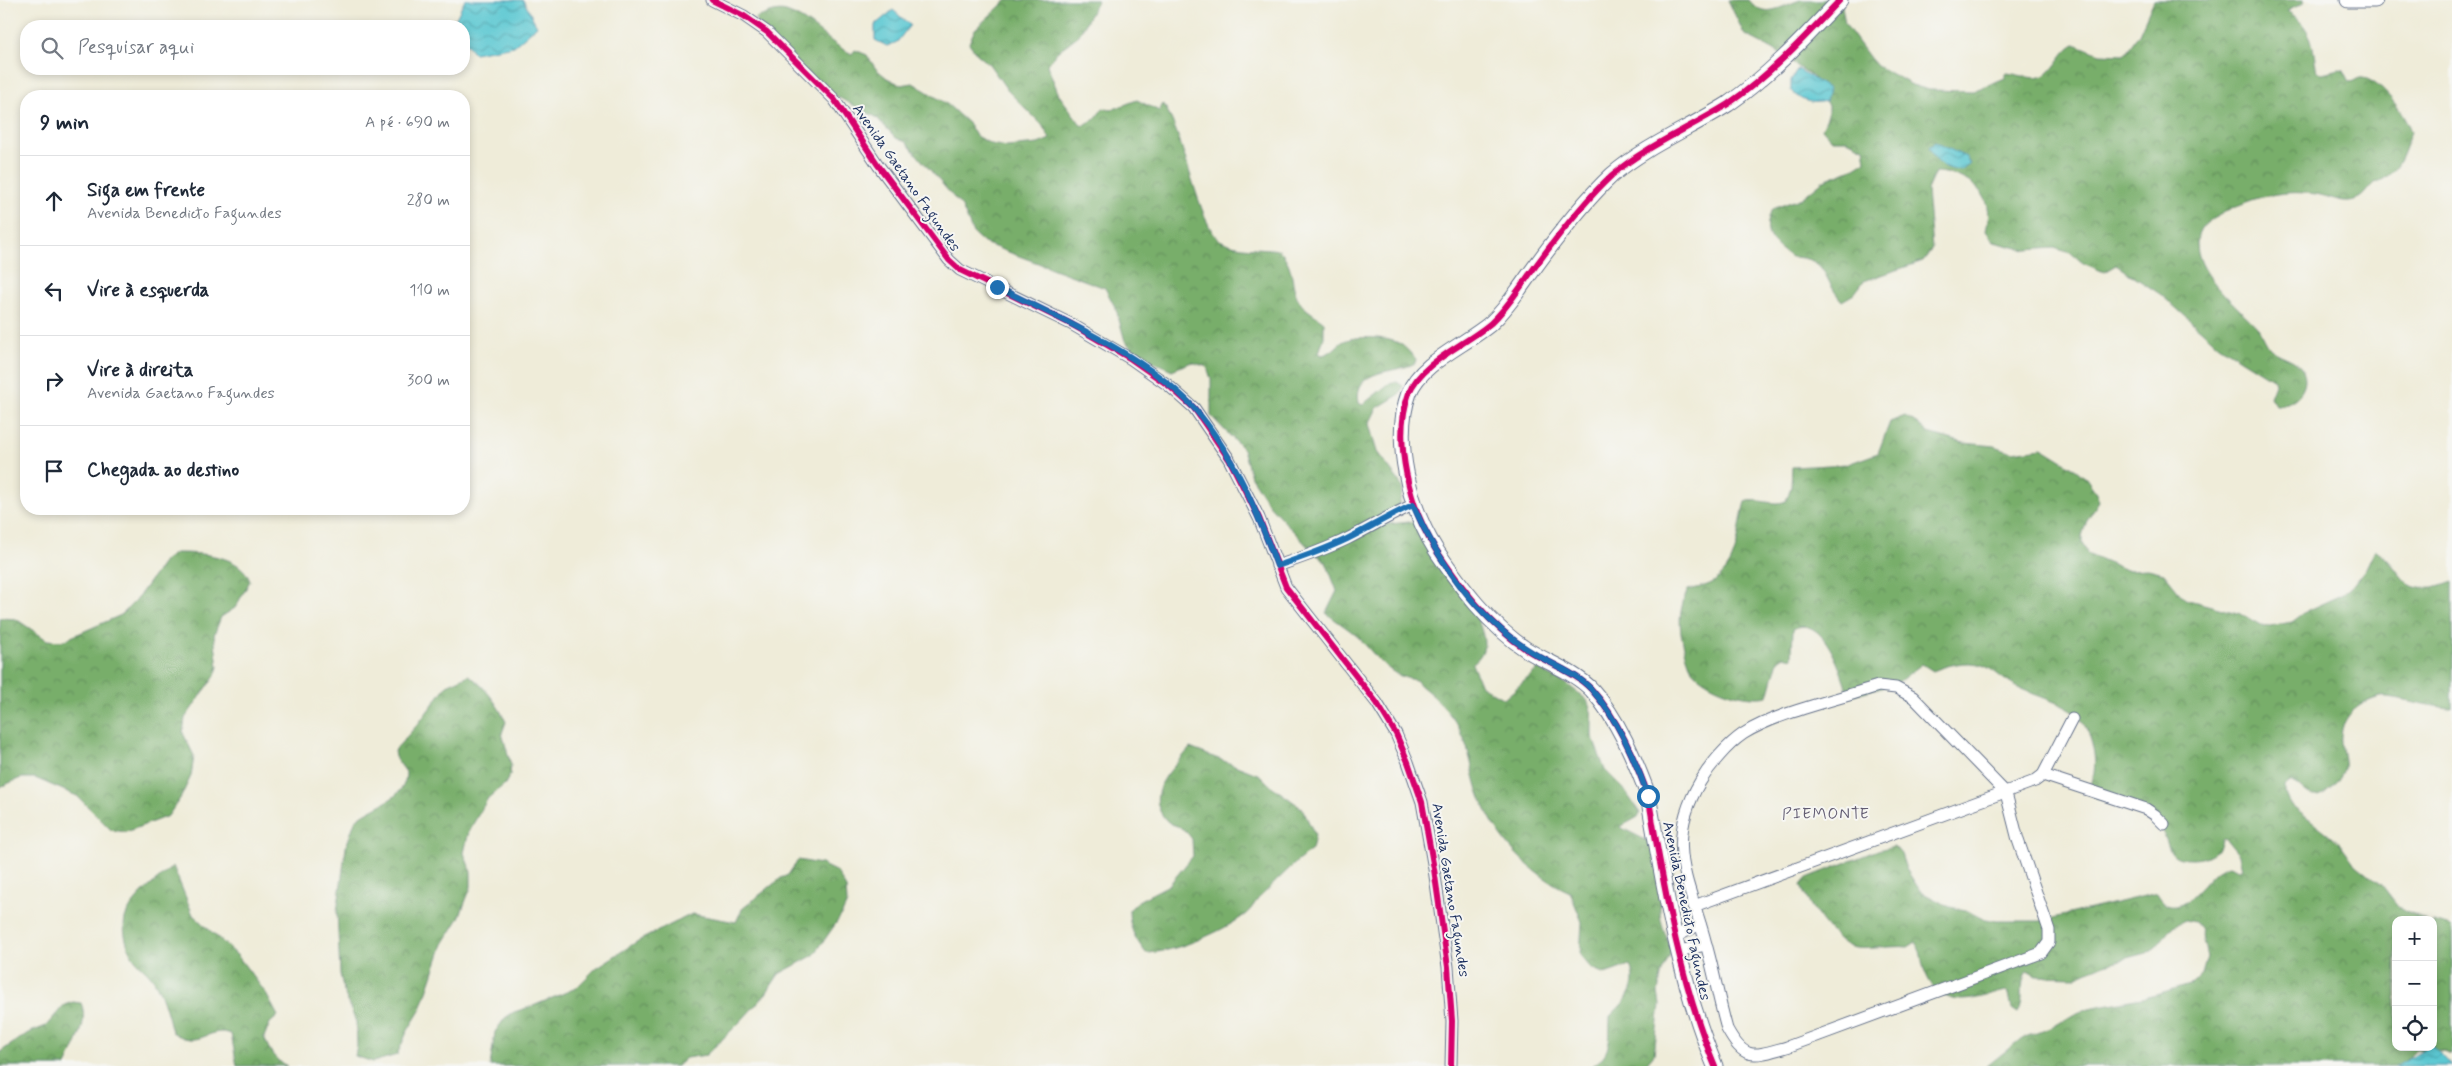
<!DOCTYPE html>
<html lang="pt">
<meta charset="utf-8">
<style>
body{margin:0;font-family:Mynerve,sans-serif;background:#f2f2f3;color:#1f2937}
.controls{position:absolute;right:15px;bottom:15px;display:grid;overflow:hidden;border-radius:10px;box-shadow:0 2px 8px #0003}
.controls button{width:45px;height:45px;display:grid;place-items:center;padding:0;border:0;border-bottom:1px solid #e0e1e3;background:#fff;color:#1f2937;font:25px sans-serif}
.stop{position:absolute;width:15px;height:15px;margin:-11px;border:4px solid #1f6fb2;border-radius:50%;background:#fff}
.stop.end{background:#1f6fb2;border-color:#fff;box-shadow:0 1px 5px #0008}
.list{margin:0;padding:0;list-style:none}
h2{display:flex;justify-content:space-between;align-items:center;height:65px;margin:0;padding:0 20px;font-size:21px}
h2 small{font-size:16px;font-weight:400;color:#747a83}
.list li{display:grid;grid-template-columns:32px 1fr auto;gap:15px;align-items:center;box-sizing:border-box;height:90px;padding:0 20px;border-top:1px solid #e0e1e3}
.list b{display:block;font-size:19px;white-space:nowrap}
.list p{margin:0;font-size:16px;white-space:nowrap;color:#747a83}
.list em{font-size:16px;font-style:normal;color:#747a83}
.icon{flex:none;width:28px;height:28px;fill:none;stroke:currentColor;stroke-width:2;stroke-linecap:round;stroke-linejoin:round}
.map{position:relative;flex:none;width:2452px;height:1066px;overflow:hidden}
.search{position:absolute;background:#fff;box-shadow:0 2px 8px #0003;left:20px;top:20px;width:450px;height:55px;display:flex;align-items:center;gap:12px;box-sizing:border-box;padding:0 18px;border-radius:20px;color:#747a83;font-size:19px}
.panel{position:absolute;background:#fff;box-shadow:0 2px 8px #0003;left:20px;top:90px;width:450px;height:425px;border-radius:20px}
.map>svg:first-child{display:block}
</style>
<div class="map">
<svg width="2452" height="1066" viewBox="0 0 2452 1066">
<defs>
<pattern id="forest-crowns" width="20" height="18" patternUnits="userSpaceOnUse" patternTransform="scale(1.25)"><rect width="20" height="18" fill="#78ae6b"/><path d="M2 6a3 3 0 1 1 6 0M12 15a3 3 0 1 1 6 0" fill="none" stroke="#628e5b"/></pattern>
<pattern id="water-waves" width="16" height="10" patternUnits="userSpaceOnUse" patternTransform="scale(1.25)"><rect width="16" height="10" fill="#5bc8d2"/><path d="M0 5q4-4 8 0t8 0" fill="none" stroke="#4aa3ae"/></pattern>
</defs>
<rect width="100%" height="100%" fill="#f6f6f2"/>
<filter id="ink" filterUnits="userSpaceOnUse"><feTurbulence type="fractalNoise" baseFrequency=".02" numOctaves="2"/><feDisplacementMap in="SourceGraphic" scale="10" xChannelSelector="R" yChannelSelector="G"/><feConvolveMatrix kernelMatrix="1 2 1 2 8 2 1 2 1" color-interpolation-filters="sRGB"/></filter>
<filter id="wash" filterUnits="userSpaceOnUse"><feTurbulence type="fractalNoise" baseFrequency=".0096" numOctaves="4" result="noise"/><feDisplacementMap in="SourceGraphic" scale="20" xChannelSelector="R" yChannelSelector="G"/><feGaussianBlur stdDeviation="1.12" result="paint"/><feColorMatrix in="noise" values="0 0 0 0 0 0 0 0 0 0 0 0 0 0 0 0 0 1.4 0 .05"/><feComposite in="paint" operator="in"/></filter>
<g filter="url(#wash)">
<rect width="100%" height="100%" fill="#efecd9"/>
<!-- forest -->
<g fill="url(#forest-crowns)" stroke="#4a6e64">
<path d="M 1007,0 L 1098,0 L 1079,35 L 1057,52 L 1047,65 L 1059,95 L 1082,126 L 1095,119 L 1103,108 L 1111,110 L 1137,100 L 1159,111 L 1163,104 C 1182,128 1200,229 1220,240 C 1237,250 1260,247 1279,250 C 1296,268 1289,282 1299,301 C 1304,309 1317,316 1324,322 L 1324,337 L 1319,353 L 1322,355 C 1333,353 1335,346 1344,341 C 1357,335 1391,337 1402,345 C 1407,349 1412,355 1416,359 L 1415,363 C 1397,374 1352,367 1359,403 L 1362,405 L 1390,383 L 1397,382 L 1403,386 L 1400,394 L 1377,408 L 1369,424 L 1377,452 L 1399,481 L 1403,491 L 1399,504 L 1379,525 L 1409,522 L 1421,524 C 1436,549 1486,618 1484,645 C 1483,654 1479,658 1472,664 L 1481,686 L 1504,699 L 1538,669 L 1567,684 L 1587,700 L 1592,714 L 1592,736 L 1605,770 L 1623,788 L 1640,813 L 1638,817 L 1620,827 L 1667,851 L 1677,862 C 1673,876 1660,895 1660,909 C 1659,922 1668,939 1672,951 L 1662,972 L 1658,992 L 1660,1005 L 1654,1054 L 1644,1066 L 1592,1066 C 1613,1053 1609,1038 1610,1016 C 1626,1001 1639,988 1630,965 L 1605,974 L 1591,968 L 1580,955 L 1582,922 L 1570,892 C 1527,873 1493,835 1478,790 C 1472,771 1470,751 1461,732 C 1455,719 1443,706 1433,696 C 1427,690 1421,687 1416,680 C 1388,677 1376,655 1358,637 C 1348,628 1336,621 1326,613 L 1337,591 L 1326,562 L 1311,550 L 1269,505 L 1251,477 L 1243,449 L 1211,416 L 1211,379 L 1207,367 L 1192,362 L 1172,370 L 1138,355 L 1125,341 L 1116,309 L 1105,288 L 984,243 L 973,233 L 962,207 L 906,142 L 896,138 L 876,117 L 828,92 L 794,62 L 766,43 L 759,32 L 756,18 C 766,15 776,9 786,12 C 810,19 829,44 852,54 L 855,50 L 867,55 L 876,69 L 887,78 L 901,85 L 913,83 L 947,104 L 969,124 L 976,136 L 991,144 L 1007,147 L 1038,144 L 1050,139 L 1042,125 L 1008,91 L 989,64 L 977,54 L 969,43 L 975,29 Z"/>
<path d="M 1728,0 L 1749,0 C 1765,21 1782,5 1801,0 C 1813,0 1829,0 1841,0 L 1845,24 L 1870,58 L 1877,66 L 1912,85 L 1929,90 L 1973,91 L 2005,78 L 2005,73 C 2016,73 2030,80 2041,77 C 2054,74 2061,51 2075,44 L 2100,54 L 2124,55 L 2139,34 L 2154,0 L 2305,0 L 2302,4 L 2287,11 C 2313,28 2312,43 2317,72 L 2322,73 L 2340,69 L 2343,70 L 2349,82 C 2355,82 2357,77 2363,78 C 2380,80 2407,116 2411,132 C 2404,148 2400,168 2385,178 C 2381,181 2376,182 2372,185 C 2367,189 2365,195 2359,198 C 2344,206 2331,196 2315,194 C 2280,189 2248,198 2218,216 C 2206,222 2197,229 2197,244 C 2198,277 2238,306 2258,328 C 2263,334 2266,346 2272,350 C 2283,358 2296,358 2303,371 C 2311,389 2293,406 2275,405 L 2270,397 L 2275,384 L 2274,380 L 2218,345 L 2160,294 L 2116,265 L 2104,272 L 2083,263 L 2071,253 L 2054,248 L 2026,250 L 1994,242 L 1986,231 C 1988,221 1990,212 1987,203 C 1980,183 1954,172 1935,172 L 1927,190 L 1932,249 L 1923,261 L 1864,281 L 1854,294 L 1842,301 C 1821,278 1830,258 1791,257 C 1771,242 1761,235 1772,209 L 1802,198 L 1824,180 L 1855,168 L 1866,161 L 1864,148 L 1847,140 L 1832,140 L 1822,129 L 1828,115 L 1828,106 L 1813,77 L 1773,49 L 1744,34 Z"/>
<path d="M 1905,416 L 1918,424 L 1928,433 L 1964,443 L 1995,446 L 2012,452 L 2042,448 L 2071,466 L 2086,478 L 2095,491 L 2099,501 L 2087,520 L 2082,536 L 2082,543 L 2087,553 L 2126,570 L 2148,569 L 2164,573 L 2185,599 L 2241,614 L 2264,627 L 2292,622 L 2308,610 L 2341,595 L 2352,586 L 2366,568 L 2375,549 C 2409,573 2399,602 2452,581 L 2452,708 C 2433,708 2393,695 2380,697 C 2358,702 2339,718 2341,742 C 2342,750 2345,760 2344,768 C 2343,777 2335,784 2328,790 C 2325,793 2320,797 2315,796 C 2304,796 2300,783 2290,782 L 2285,786 L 2285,794 L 2289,803 L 2340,843 L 2354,863 L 2381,885 L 2398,907 L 2427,920 L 2396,920 L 2396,1047 L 2433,1047 L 2433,922 L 2452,927 L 2452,1055 L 2445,1052 L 2416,1049 L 2399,1066 L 1987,1066 L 2022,1038 L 2051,1028 L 2073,1015 L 2089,1008 L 2157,995 L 2192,984 L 2202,974 L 2207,957 L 2200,928 L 2195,922 L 2185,920 L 2173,926 L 2156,947 L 2147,953 L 2105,964 L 2075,977 L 2036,976 L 2027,971 C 2018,985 2026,999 2018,1013 L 2012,1009 L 2009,994 L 2006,991 C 1972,999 1942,1013 1925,972 C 1921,962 1922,951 1916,942 L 1908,947 C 1892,945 1863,951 1851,947 C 1834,942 1805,901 1801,885 L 1807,878 L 1878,850 L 1894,846 L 1901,854 L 1906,869 L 1921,892 L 1950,907 L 1966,910 L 1981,918 L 1997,921 L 2040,921 L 2157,893 C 2177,929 2202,881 2218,870 C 2221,868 2226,867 2229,866 L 2239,870 L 2242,868 L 2239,855 L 2225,838 L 2222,839 L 2219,849 C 2209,856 2204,859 2191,859 C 2159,859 2175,837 2153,823 C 2135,811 2112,805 2093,796 L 2089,789 C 2100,768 2094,736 2079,717 C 2068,704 2033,695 2017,687 C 2005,682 1994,669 1982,665 C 1966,660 1948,665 1933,671 L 1922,664 L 1897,683 L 1849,696 C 1842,674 1824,613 1793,629 L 1792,658 L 1784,656 L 1778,660 L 1768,696 C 1745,701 1707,688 1692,670 C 1681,641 1674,618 1688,590 C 1697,588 1708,586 1715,581 C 1741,562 1737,529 1745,502 C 1758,497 1773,507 1786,501 L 1791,487 L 1792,467 L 1848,464 L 1878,453 L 1890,422 Z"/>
<path d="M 175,553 C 199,553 241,554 250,581 L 235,608 L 221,617 L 214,635 L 218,667 L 215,676 L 185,718 L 183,733 L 194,756 L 191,776 L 181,797 L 168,816 L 126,832 L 111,830 L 77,796 L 35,778 L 21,778 L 0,787 L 0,618 L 16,619 L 47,640 L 62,641 L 121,615 L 136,600 L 165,560 Z"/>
<path d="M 469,675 C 486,688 497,703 506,722 L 502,733 L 511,765 L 510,775 L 505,784 L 488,798 L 469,831 L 464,853 L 471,872 L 471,887 L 459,918 L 443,944 L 421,1009 L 407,1032 L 397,1055 L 373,1062 L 355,1056 L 357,1046 L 356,1022 L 344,992 L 340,974 L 337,912 L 346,847 L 355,821 C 371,805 407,801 406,772 L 395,757 L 394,751 L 418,724 L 447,685 Z"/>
<path d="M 1190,748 L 1260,775 L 1270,785 L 1302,808 L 1315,835 L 1312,850 C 1293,863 1275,883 1258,899 C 1254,904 1251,910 1246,914 C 1224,931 1174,953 1146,953 C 1135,939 1129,928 1129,910 L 1140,900 L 1169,885 L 1193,856 L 1192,839 C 1189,835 1185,830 1181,828 C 1177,825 1171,825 1167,821 C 1141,793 1174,768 1190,748 Z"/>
<polygon points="798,860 821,864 837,872 846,888 847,903 841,916 814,955 779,974 765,995 738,1024 706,1055 686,1058 677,1066 490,1066 495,1032 505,1018 514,1012 533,1006 576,988 596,968 638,941 692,914 736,922 742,909 781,878 788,875"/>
<path d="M 173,866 L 193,915 L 237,955 L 265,992 L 278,1016 L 270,1023 L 264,1037 C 269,1050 274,1060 287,1066 L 237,1066 L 231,1034 C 208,1025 201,1051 172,1032 C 168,1016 164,999 156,984 C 151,974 143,969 136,961 C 127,950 120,926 127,913 C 137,894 158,880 173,866 Z"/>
<path d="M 73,1002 L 81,1003 C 90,1023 73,1048 66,1066 L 0,1066 L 0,1052 L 28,1033 L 46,1026 L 64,1005 Z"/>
</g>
<!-- water -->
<g fill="url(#water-waves)" stroke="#3b7c98">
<polygon points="465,0 523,0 537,26 514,46 474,53 464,41 464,26 455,26 454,22"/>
<polygon points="893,10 910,25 897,42 887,46 875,40 875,25"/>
<path d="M 1798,69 L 1829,89 L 1826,101 C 1812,104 1802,102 1791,91 L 1791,80 Z"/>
<path d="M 1935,142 L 1966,157 L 1970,164 L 1961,171 C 1943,168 1936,164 1929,147 Z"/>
<polygon points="2433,1046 2452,1066 2395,1066 2427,1047"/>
</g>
</g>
<g filter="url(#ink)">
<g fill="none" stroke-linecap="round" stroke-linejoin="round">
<!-- street casing -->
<g stroke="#657189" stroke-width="13">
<g id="street">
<polyline points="712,0 744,16 767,32 834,99 878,165 949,260 960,270 1071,324 1131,359 1168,385 1194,408 1229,459 1259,518 1286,587 1377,703 1396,734 1408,762 1422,802 1434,869 1448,967 1452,1021 1451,1066"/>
<path d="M 1277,566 C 1301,558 1324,550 1347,539 C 1369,528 1390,515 1413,505"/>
<path d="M 1878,686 L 1896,688 L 1913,697 L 2006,793 L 2018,840 L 2049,930 L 2049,942 L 2041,953 L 1787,1047 C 1754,1056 1745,1062 1727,1029 C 1719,1001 1714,972 1706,944 C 1690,882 1663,845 1700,782 C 1710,765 1727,745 1743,734 C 1775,713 1839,699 1878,686 Z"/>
<polyline points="2043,775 2146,809 2155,815 2164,824"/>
<polyline points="1694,906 2035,781 2043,775 2072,719"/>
<polyline points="1675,937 1700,924"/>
<polyline points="1679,951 1706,945"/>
</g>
</g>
<!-- secondary casing -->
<g stroke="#657189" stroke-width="17">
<g id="secondary">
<polyline points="2348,0 2375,0"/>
<path d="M 1715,1066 C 1679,980 1664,887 1648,795 C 1635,760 1618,719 1592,690 C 1575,672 1548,663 1527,650 C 1489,625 1461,587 1436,550 C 1410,509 1392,440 1409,393 C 1421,362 1467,344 1491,323 C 1504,311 1512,299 1522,285 C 1546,251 1582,203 1612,175 C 1646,146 1690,128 1728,104 C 1770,75 1805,37 1840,0"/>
</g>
</g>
<!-- street -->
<use href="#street" stroke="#fff" stroke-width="11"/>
<!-- secondary -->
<use href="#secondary" stroke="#fff" stroke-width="15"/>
<!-- cycleway casing -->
<g stroke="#f6f6f2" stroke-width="9">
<g id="cycleway">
<polyline points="712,0 744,16 767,32 834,99 878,165 949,260 960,270 1071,324 1131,359 1168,385 1194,408 1229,459 1259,518 1286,587 1377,703 1396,734 1408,762 1422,802 1434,869 1448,967 1452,1021 1451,1066"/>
<path d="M 1715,1066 C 1679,980 1664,887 1648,795 C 1635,760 1618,719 1592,690 C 1575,672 1548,663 1527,650 C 1489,625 1461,587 1436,550 C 1410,509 1392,440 1409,393 C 1421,362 1467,344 1491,323 C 1504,311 1512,299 1522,285 C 1546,251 1582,203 1612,175 C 1646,146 1690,128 1728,104 C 1770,75 1805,37 1840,0"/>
</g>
</g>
<!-- cycleway -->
<use href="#cycleway" stroke="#d6006c" stroke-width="6"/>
</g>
</g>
<g fill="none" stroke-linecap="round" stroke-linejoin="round" filter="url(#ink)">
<!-- route -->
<path stroke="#1f6fb2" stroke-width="6" d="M 997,287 C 1057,317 1150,358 1194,408 C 1233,453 1257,511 1277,566 C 1301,558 1324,550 1347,539 C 1369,528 1390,515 1413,505 C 1437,560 1476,616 1527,649 C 1547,663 1574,671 1591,689 C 1616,716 1636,761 1648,796"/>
</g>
<g text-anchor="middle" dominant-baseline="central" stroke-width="4" stroke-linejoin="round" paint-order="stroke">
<!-- street labels -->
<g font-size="15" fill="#1b2f5e" stroke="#f6f6f2">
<text transform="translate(906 178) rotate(55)">Avenida Gaetano Fagundes</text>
<text transform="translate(1450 890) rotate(81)">Avenida Gaetano Fagundes</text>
<text transform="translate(1686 911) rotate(78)">Avenida Benedicto Fagundes</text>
</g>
<!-- neighbourhood labels -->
<g font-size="16" letter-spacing="1" fill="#625c72" stroke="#f6f6f2">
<text x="1826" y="814">PIEMONTE</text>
</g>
</g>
</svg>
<div class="controls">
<button>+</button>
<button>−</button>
<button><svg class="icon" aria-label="locate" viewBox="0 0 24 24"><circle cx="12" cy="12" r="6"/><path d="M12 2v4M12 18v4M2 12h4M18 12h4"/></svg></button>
</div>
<div class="stop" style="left:1648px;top:796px"></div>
<div class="stop end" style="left:997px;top:287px"></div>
<div class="search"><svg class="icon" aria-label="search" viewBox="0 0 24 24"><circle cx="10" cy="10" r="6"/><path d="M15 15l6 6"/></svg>Pesquisar aqui</div>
<section class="panel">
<h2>9 min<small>A pé · 690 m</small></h2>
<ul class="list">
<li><svg class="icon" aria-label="ahead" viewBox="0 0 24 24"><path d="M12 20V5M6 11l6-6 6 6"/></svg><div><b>Siga em frente</b><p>Avenida Benedicto Fagundes</p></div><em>280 m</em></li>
<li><svg class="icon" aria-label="left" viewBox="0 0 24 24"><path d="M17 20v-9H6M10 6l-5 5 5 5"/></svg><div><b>Vire à esquerda</b></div><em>110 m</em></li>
<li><svg class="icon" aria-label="right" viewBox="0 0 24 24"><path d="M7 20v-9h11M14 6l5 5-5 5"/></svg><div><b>Vire à direita</b><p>Avenida Gaetano Fagundes</p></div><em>300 m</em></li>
<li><svg class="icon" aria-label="arrive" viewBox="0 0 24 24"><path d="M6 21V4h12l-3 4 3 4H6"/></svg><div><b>Chegada ao destino</b></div></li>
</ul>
</section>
</div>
